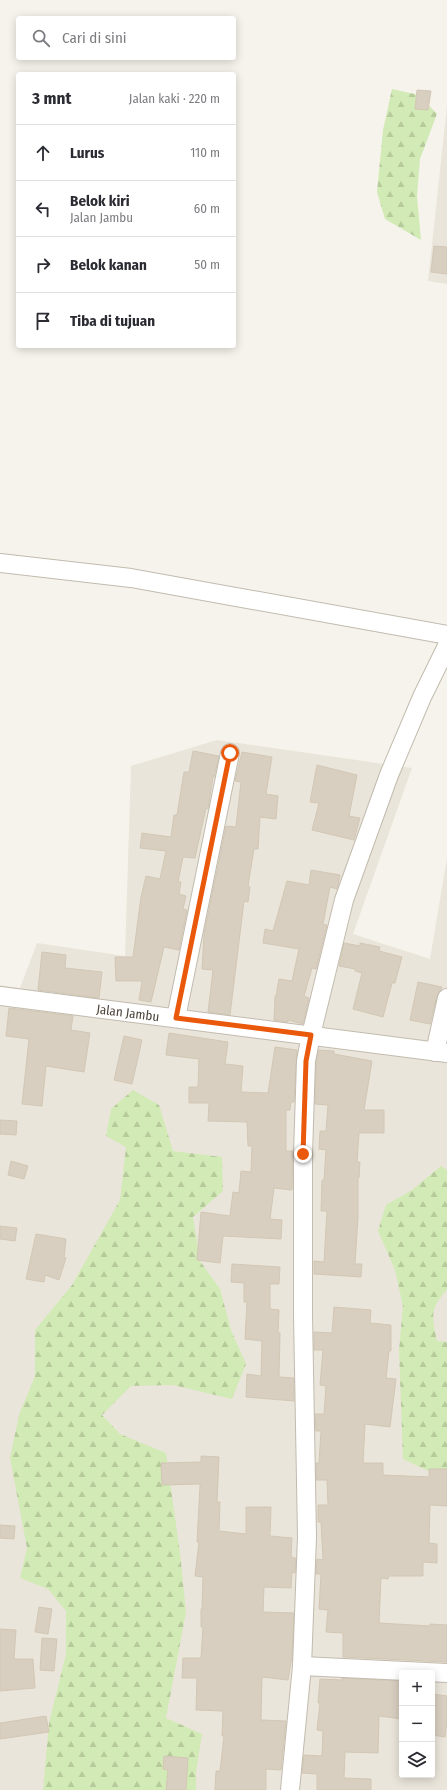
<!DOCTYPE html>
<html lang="id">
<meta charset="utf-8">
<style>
body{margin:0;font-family:"Fira Sans Condensed",sans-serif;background:#f7f7f7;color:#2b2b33}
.controls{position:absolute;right:12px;bottom:12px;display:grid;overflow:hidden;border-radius:4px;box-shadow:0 2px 10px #0003}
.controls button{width:36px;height:36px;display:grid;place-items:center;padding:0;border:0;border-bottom:1px solid #e1e1e2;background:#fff;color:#2b2b33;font:20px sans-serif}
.stop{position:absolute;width:12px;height:12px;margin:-9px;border:3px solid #ea580c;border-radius:50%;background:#fff}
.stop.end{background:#ea580c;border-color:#fff;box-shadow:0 1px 4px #0008}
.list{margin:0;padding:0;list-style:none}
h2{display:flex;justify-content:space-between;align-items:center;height:52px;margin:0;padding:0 16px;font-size:17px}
h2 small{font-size:13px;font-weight:400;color:#7c7c81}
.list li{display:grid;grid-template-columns:26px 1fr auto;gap:12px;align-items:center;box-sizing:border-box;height:56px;padding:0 16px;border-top:1px solid #e1e1e2}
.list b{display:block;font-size:15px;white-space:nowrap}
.list p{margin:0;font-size:13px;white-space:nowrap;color:#7c7c81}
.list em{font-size:13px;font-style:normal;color:#7c7c81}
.icon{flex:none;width:22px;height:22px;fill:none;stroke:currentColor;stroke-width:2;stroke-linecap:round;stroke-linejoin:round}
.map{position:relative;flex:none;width:447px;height:1790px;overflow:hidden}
.search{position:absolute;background:#fff;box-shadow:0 2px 10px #0003;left:16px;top:16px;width:220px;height:44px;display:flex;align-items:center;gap:10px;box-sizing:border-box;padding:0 14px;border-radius:4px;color:#7c7c81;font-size:15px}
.panel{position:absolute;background:#fff;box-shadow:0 2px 10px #0003;left:16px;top:72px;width:220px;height:276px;border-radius:4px}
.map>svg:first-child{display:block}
</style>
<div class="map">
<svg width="447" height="1790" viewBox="0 0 447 1790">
<defs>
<pattern id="forest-firs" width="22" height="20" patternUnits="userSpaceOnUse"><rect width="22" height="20" fill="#d2eab5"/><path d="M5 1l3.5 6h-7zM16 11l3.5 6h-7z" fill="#b6ca9c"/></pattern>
</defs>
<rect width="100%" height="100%" fill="#f6f3ec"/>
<!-- residential -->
<g fill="#eae5da" fill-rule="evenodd">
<polygon points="447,106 447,284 428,281"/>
<path d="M 217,740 L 412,768 L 353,934 L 430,959 L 447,858 L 447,1790 L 0,1790 L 0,985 L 20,988 L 37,943 L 125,956 L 131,766 ZM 402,1673 L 432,1673 L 432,1775 L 402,1775 Z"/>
</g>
<!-- forest -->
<g fill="url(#forest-firs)">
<polygon points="392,89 419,95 437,114 420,159 417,196 421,240 385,219 377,192 383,130"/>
<polygon points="133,1090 159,1105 173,1151 222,1157 223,1191 193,1217 200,1261 220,1289 231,1330 246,1364 232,1399 173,1385 131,1386 102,1415 120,1434 166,1453 180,1553 186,1612 166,1718 202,1734 196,1772 196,1790 43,1790 49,1723 66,1654 66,1611 48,1589 20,1578 27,1548 10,1458 19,1415 35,1376 35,1330 72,1285 120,1200 126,1147 106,1136 111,1109"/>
<path d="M 441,1166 L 447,1170 L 447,1290 C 429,1308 432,1318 437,1341 L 447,1342 L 447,1488 L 443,1478 L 403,1459 L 399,1350 L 403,1306 L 395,1270 L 378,1231 L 386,1205 L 412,1190 Z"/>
</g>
<!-- building -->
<g fill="#d8cfc1" stroke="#d3c7b4">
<polygon points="417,90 431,91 428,110 415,109"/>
<polygon points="434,246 447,247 447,274 431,272"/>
<polygon points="193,751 219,756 214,777 213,777 208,809 206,808 195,858 183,857 178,882 181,882 179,894 186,896 183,909 187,910 179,950 164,947 151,1002 139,1000 142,981 116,981 115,957 133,957 141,897 146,876 160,879 166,851 140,848 142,833 171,837 174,815 177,815 184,772 189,772"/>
<polygon points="242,752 272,757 266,794 278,796 276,819 260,817 258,849 254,849 248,886 250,887 248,902 244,901 230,1015 208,1012 213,970 202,969 204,934 226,826 236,827 241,782 235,781"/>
<polygon points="317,765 357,775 349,816 360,818 354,840 312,830 319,803 310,802"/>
<polygon points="311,870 340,875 338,886 337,889 330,887 323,924 327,925 316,969 312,968 304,996 309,998 303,1024 288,1020 288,1022 274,1020 275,996 276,996 279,979 292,981 299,949 263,943 265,929 273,931 287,881 309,885"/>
<polygon points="344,943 360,946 360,943 380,947 379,951 402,957 395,983 392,983 383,1017 353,1009 362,973 355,971 355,969 339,966"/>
<polygon points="42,952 66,955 65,968 102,972 99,998 38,990"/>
<polygon points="418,982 442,987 437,996 430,1024 410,1020"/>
<polygon points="9,1008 73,1016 71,1030 90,1033 84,1072 46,1066 42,1106 22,1104 29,1039 6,1036"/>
<polygon points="169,1033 228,1042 225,1064 243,1066 241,1092 268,1093 275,1047 297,1050 294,1102 291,1102 290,1110 286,1110 286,1151 293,1151 292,1190 274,1188 270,1219 282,1220 281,1239 223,1236 220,1263 197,1260 201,1212 230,1216 233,1192 239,1193 241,1171 251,1172 252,1146 248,1146 247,1122 208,1121 209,1103 189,1103 189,1087 198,1087 199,1059 166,1055"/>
<polygon points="124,1036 142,1040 132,1084 114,1080"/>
<polygon points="319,1050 334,1051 334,1054 372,1061 364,1110 384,1110 384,1133 359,1133 357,1162 360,1162 359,1178 358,1177 358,1217 355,1264 362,1264 361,1277 314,1274 314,1261 324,1262 327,1211 321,1211 322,1180 324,1180 326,1150 319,1149 320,1131 326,1131 328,1105 315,1104 316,1062"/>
<polygon points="0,1120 17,1121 16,1135 0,1134"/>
<polygon points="11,1161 28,1166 24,1179 8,1175"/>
<polygon points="0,1226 17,1228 15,1241 0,1239"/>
<polygon points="36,1234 66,1239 64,1258 66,1258 59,1280 45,1275 44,1282 26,1279"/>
<polygon points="232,1264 280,1267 279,1284 270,1284 270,1309 279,1310 278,1333 280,1333 279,1377 294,1378 294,1401 246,1397 247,1374 261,1376 262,1341 245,1339 247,1302 244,1302 244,1283 231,1282"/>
<polygon points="334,1307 371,1310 370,1323 391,1325 391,1351 389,1351 386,1378 396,1379 390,1427 365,1424 363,1463 383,1463 383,1475 429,1477 429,1469 447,1469 447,1506 430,1505 429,1543 437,1544 437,1563 423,1562 423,1576 389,1576 388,1579 381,1578 379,1623 430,1626 430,1624 447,1625 447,1662 343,1657 343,1633 326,1632 328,1610 319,1609 321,1574 316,1574 317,1559 323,1560 321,1522 318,1522 318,1505 328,1505 327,1480 316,1480 316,1463 319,1463 321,1431 316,1431 315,1414 324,1414 326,1386 320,1385 323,1350 314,1350 314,1332 332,1333"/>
<polygon points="201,1456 219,1457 217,1502 220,1502 219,1531 246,1534 246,1507 271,1507 270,1536 292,1538 291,1556 292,1556 292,1558 296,1558 295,1573 292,1572 291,1588 264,1587 263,1612 294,1613 292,1656 288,1680 262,1677 261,1720 286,1721 281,1770 266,1769 266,1790 215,1790 216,1771 220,1771 224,1736 222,1736 223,1711 196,1710 197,1678 182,1678 183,1658 201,1658 203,1627 201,1627 201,1609 202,1609 203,1577 195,1576 199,1542 197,1542 200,1486 200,1484 162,1485 161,1463 201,1462"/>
<polygon points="0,1525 15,1526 14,1539 0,1538"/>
<polygon points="39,1607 52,1609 48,1634 35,1632"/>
<polygon points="0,1629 16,1630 14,1659 33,1659 35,1688 0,1691"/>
<polygon points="42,1638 57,1639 54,1671 40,1670"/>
<polygon points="342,1678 402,1681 402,1719 379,1716 378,1753 345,1752 344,1778 371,1779 371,1790 317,1790 317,1774 302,1773 304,1755 322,1756 323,1731 317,1730 320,1703 318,1703 320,1679 342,1680"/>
<polygon points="432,1694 447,1696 447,1719 445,1737 432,1735"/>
<polygon points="46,1716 49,1732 0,1739 0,1723"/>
<polygon points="164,1756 188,1758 186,1790 166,1790 168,1770 163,1769"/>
</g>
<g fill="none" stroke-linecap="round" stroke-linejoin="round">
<!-- minor casing -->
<g stroke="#c2bbae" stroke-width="20">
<g id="minor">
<polyline points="0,563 131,578 447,635"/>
<path id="s1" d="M 0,996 L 447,1053"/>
<polyline points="176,1018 230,753"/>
<polyline points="435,1052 447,998"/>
<polyline points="302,1666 447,1673"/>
<polyline points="290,1790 302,1666 307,1537 303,1314 303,1154 306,1061 311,1035 344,900 389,775 422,697 447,646"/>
</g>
</g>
<!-- minor -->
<use href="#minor" stroke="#fff" stroke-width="18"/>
</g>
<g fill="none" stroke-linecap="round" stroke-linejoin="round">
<!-- route -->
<polyline stroke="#ea580c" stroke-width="5" points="230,753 176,1018 311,1035 306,1061 303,1154"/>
</g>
<g text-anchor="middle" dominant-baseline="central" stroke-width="4" stroke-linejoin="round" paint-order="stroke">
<!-- street labels -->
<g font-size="13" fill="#4b4439" stroke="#fff">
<text stroke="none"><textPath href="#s1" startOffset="129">Jalan Jambu</textPath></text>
</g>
</g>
</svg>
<div class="controls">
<button>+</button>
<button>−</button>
<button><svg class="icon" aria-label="layers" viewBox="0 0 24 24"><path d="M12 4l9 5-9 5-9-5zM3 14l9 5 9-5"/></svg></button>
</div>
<div class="stop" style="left:230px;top:753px"></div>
<div class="stop end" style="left:303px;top:1154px"></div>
<div class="search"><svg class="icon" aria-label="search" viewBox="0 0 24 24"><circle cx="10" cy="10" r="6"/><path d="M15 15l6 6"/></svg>Cari di sini</div>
<section class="panel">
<h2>3 mnt<small>Jalan kaki · 220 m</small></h2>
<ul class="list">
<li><svg class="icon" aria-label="ahead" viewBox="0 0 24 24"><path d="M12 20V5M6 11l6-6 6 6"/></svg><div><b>Lurus</b></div><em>110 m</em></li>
<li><svg class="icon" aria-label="left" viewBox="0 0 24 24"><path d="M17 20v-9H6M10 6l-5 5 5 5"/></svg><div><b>Belok kiri</b><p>Jalan Jambu</p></div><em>60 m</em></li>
<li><svg class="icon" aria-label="right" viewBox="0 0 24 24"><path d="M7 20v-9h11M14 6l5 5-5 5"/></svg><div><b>Belok kanan</b></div><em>50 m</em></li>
<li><svg class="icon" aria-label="arrive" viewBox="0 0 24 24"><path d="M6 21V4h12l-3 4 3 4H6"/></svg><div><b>Tiba di tujuan</b></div></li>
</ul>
</section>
</div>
